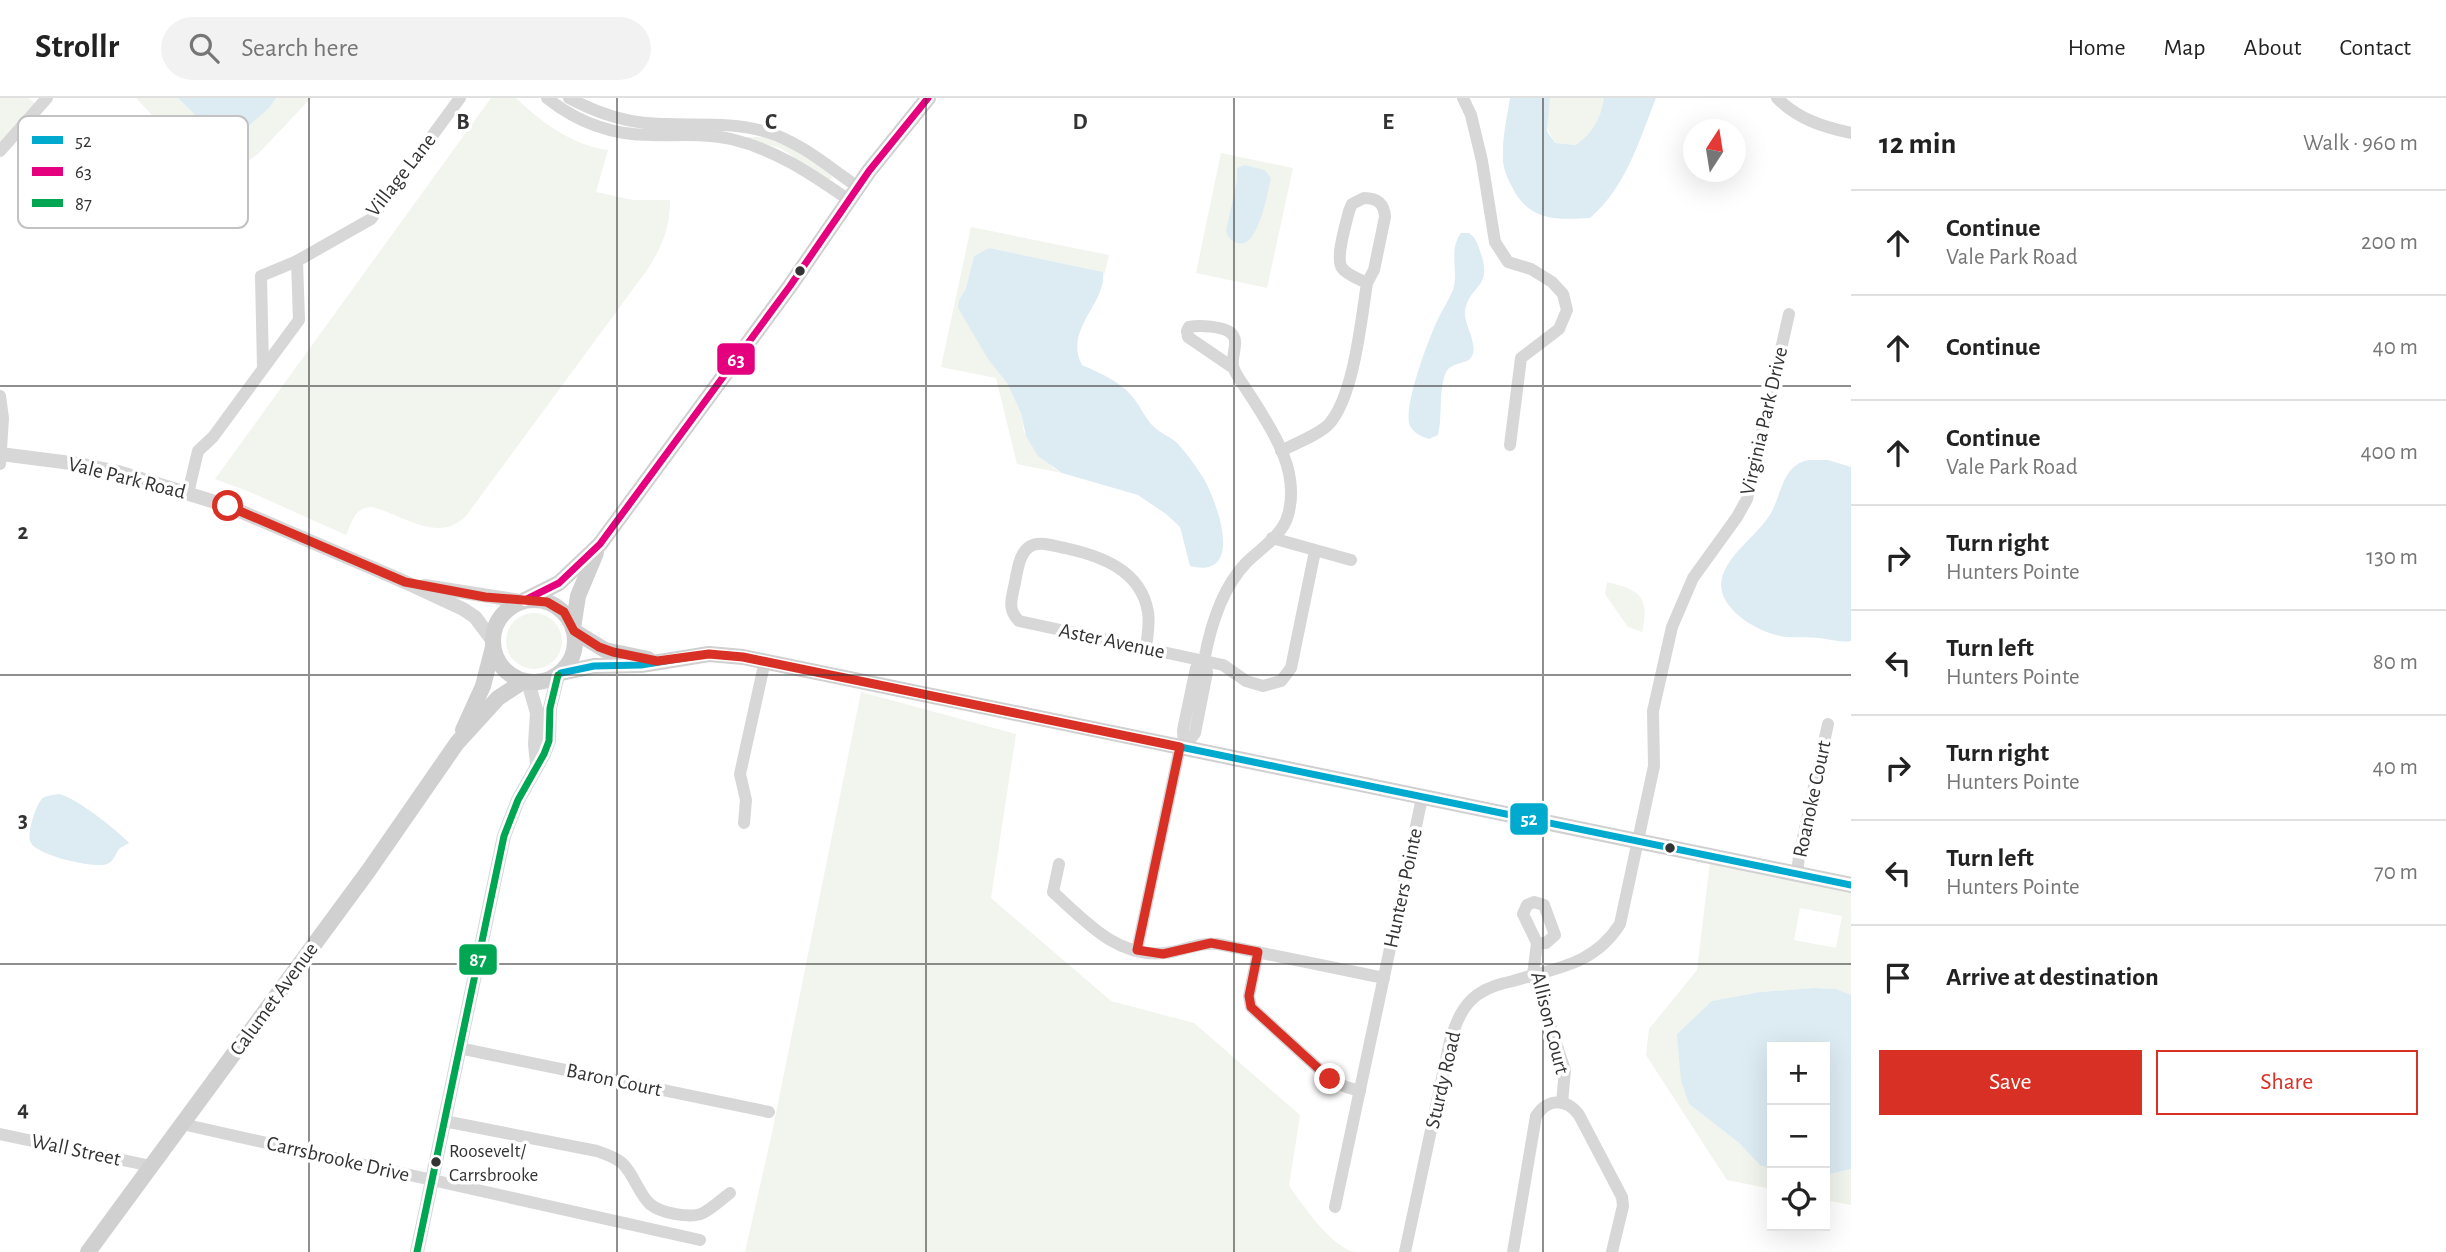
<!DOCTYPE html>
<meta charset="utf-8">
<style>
body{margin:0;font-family:"Alegreya Sans",sans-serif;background:#f2f2f2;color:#222}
.controls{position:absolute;right:21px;bottom:21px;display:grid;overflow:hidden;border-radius:0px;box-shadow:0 7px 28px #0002}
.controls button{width:63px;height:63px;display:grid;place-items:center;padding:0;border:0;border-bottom:2px solid #e0e0e0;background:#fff;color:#222;font:35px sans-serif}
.compass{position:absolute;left:1683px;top:21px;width:63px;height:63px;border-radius:50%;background:#fff;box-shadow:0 7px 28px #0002;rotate:12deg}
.stop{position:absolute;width:21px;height:21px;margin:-16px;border:5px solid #d93025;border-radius:50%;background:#fff}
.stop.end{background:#d93025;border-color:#fff;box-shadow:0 2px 7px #0008}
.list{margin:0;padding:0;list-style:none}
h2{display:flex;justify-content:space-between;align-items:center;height:91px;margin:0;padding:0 28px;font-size:30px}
h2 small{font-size:23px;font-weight:400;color:#767676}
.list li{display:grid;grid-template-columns:46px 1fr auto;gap:21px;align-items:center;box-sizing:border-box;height:105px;padding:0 28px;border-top:2px solid #e0e0e0}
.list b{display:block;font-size:26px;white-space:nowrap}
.list p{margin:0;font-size:23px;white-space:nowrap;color:#767676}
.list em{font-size:23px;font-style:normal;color:#767676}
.actions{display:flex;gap:14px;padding:21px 28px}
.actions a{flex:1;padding:16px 0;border:2px solid #d93025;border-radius:0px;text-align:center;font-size:24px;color:#d93025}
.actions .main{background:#d93025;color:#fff}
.icon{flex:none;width:38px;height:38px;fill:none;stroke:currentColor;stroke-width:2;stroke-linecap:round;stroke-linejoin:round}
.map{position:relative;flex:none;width:1851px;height:1154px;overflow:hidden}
header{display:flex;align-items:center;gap:42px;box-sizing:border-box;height:98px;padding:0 35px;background:#fff;border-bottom:2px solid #e0e0e0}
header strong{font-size:33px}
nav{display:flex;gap:38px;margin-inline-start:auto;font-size:24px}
.search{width:490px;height:63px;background:#f2f2f2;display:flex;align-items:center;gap:18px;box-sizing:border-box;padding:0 24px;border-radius:38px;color:#767676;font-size:26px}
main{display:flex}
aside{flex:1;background:#fff}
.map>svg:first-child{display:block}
</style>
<header>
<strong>Strollr</strong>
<div class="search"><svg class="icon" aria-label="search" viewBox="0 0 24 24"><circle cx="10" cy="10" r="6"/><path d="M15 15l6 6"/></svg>Search here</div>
<nav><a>Home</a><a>Map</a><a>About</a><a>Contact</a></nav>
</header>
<main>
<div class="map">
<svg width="1851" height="1154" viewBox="0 0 1851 1154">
<rect width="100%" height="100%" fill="#fff"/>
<!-- green -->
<g fill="#f1f5ed" fill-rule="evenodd">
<polygon points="0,0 28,0 35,5 0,45"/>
<polygon points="136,0 178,0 219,41 232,43 269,10 276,0 311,0 258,56 223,81 182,49"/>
<path d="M 491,0 L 516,0 C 541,24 573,48 608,52 L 596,94 L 633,102 L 670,102 C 670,130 662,149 647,172 L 466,418 C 438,446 404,417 372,409 C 354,410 353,422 346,437 L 250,394 L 215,381 Z"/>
<path d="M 1550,0 L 1604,0 C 1599,23 1596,33 1577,47 L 1555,45 L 1546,28 Z"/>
<polygon points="739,39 764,39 789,49 831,77 832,81 827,81 780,50"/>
<path d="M 1221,55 L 1293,70 L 1267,190 L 1196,175 ZM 1245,67 L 1265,72 L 1271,80 L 1263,113 L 1231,110 L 1237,82 Z"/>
<polygon points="971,129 1109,157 1104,178 1103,174 989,150 974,158 966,190 959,202 1007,285 1021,315 1024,334 1053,370 1062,375 1017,366 996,280 941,269"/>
<path d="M 1607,484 C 1640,492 1650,499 1642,534 L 1628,529 L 1605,496 Z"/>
<circle cx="534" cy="543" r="28"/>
<path d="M 861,594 L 1016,636 L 991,800 L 1111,903 L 1194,925 L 1300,1017 L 1289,1088 C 1304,1108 1329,1147 1354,1154 L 745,1154 L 772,1035 Z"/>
<path d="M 1710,764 L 1851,793 L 1851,897 L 1836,891 L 1814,890 L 1760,894 L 1713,903 L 1677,936 L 1689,1006 L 1738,1044 L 1761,1068 L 1772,1070 L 1772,1091 L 1727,1082 L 1646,957 L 1649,931 L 1697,872 ZM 1800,810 L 1842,818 L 1836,850 L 1794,842 Z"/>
<polygon points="1851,1071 1851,1107 1825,1102 1825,1077"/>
</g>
<!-- water -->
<g fill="#ddebf3">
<polygon points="178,0 276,0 269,10 232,43 219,41"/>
<path d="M 1510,0 L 1550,0 L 1547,33 L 1555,45 L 1576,47 C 1594,34 1600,21 1604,0 L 1656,0 C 1639,43 1626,89 1590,120 C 1554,122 1528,123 1511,87 C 1507,79 1503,70 1503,61 C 1502,41 1507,19 1510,0 Z"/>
<path d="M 1245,67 L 1265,72 L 1271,80 C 1268,93 1258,152 1238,145 C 1231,143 1228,139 1226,133 L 1237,82 L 1237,70 Z"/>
<path d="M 1461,135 L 1469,135 C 1476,140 1477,145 1480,153 C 1495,192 1466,187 1465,216 C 1465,228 1478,246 1472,258 C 1468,267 1452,263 1446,274 C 1438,293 1443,317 1438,337 L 1429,341 C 1421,338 1412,335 1409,325 C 1405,304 1428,242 1438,221 C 1442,212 1449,202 1453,192 C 1459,174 1448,152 1461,135 Z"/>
<path d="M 989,150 L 1103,174 C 1107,205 1063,232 1082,267 C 1102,276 1122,284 1135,302 C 1141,310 1146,321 1153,328 C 1161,336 1172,339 1179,347 C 1188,357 1197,370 1204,381 C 1218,406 1245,482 1190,468 L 1180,429 L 1166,416 L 1138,397 L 1062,375 L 1038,358 L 1026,338 L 1021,315 L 1007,285 L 988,261 L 958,210 L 959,202 L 966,190 L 974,158 Z"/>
<path d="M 1809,362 L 1828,362 L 1851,369 L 1851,543 C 1840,545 1830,541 1819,540 C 1805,538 1790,541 1776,537 C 1751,530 1710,505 1724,474 C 1734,451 1759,436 1771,415 C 1782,395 1783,366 1809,362 Z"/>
<path d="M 59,696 C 75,699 117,732 129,745 C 126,747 123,748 120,750 C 115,755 114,764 107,766 C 94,771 37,757 31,745 C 26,737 36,705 43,700 C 48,697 54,697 59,696 Z"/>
<polygon points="1814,890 1836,891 1851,897 1851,1071 1825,1077 1825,949 1772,949 1772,1070 1761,1068 1738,1044 1689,1006 1681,982 1677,936 1712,903 1760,894"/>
</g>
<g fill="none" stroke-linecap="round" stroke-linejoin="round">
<!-- minor -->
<g stroke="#d7d7d7" stroke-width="12">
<path d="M 547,0 C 577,24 612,37 651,37 C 678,38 704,35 731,41 C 777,52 811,76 849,102"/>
<path d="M 569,0 C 593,13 618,22 645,25 C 686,29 727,22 767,34 C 800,44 830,70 858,89"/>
<polyline points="1463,0 1471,17 1482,63 1495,144 1508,164 1531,171 1552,184 1563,196 1567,212 1559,231 1521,260 1510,347"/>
<path d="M 1777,0 C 1798,21 1823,29 1851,35"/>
<polyline points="0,53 47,0"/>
<polyline points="263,269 261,178 297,163"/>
<polyline points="0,298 3,320 0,366"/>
<path d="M 1281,353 C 1294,346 1320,336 1329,326 C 1354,298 1361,223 1367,185 C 1359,181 1347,177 1342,170 C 1335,160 1346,126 1349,113 L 1352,106 L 1364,100 C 1377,100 1384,105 1385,119 L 1374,172 L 1367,185"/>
<polyline points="188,395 198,353 213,339 299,222 297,163 371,121 460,0"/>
<polyline points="1272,440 1351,462"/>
<path d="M 1146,552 C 1147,540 1150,525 1148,514 C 1141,472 1101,458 1065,450 C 1053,448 1039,442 1029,449 C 1018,457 1017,477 1014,489 C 1011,503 1008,512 1019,523 L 1223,567 L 1246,583 L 1263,588 L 1281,583 L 1291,570 L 1315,453"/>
<path d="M 1204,563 C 1210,530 1222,490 1246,465 C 1260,451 1283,437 1288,417 C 1301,372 1271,330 1248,294 C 1243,286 1237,279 1234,271 C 1229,260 1241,244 1231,235 C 1223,228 1199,227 1189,229 L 1187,233 L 1188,239 L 1232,269"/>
<polygon points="1204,563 1207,574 1195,635 1184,650 1183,632 1196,570"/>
<polyline points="744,725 746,702 740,676 765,563"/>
<path d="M 1059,766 L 1053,794 C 1085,823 1117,860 1164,855 C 1183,853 1199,844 1218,846 L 1384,880"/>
<polyline points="1797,776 1799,758 1828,626"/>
<polyline points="1537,845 1546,845 1555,837 1544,807 1534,804 1527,807 1523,816 1537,845 1533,877 1565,972 1562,1005"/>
<polyline points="1137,852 1180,649"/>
<polyline points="1258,854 1249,898 1251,909 1330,981 1346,989 1360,993"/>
<polyline points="459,950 769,1014"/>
<path d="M 444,1023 L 597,1053 C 605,1056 615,1059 622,1065 C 634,1076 638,1095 650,1106 C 660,1115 691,1121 703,1115 C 713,1110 722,1101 730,1095"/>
<polyline points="182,1026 700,1142"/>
<polyline points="0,1036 151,1068"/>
<polyline points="1335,1109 1422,700"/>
<path d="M 1405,1154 L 1450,943 C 1456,925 1462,908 1477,897 C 1488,889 1500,886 1513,883 C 1556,870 1594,867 1620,826 L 1654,668 L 1653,613 L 1672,529 L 1693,480 L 1737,419 L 1747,401 L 1789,216"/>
<path d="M 1513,1154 L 1536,1018 C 1548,1000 1566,1000 1579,1017 L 1622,1099 L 1623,1108 L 1612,1154"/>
</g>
<!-- tertiary -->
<g stroke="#d7d7d7" stroke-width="14">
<polyline points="0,356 79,366 118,374 228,408 405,484 463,511 475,519 493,543"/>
<polyline points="425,488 520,503"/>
<polyline points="528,584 537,615 535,646 537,666"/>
<polyline points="417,1154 504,738 518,702 544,656 549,643 550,610 558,577"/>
</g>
<!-- secondary -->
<g stroke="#d0d0d0" stroke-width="16">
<polyline points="525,502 559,485 600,446 790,188 869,73 928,0"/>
<circle cx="534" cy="543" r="41"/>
<polyline points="573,530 578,498 596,455"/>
<polyline points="574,533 605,552 648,561"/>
<polyline points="561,575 594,568 641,567 709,556 743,559 1851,787"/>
<polyline points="463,632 483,588 493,549"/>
<polyline points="88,1154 369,772 457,645 498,600 524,583"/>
</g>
<!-- bus-1 casing -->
<g stroke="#fff" stroke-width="12">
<polyline id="bus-1" points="561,575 594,568 641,567 709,556 743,559 1851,787"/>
</g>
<!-- bus-2 casing -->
<g stroke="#fff" stroke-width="12">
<polyline id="bus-2" points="525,502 559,485 600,446 790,188 869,73 928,0"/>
</g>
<!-- bus-3 casing -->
<g stroke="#fff" stroke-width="12">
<polyline id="bus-3" points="417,1154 504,738 518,702 544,656 549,643 550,610 558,577"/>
</g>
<!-- bus-1 -->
<use href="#bus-1" stroke="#00a9ce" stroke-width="7"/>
<!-- bus-2 -->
<use href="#bus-2" stroke="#e5007d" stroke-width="7"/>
<!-- bus-3 -->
<use href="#bus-3" stroke="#00a651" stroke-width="7"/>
</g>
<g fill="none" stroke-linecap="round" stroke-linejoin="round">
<!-- route -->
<polyline stroke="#d93025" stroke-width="9" points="228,408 405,484 485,499 547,504 564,514 574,533 599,549 613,554 657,563 709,556 743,559 1180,649 1137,852 1163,856 1211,845 1258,854 1249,898 1251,909 1330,981"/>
</g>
<!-- grid -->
<path fill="none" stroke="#333" stroke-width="2" stroke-opacity="0.55" d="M 309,0 L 309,1154M 617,0 L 617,1154M 926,0 L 926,1154M 1234,0 L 1234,1154M 1543,0 L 1543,1154M 0,288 L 1851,288M 0,577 L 1851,577M 0,866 L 1851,866"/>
<!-- markers -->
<g fill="#333" stroke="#fff" stroke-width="2.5">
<circle cx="800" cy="173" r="6"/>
<circle cx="1670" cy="750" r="6"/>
<circle cx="436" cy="1064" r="6"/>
</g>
<g text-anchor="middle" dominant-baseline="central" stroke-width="7" stroke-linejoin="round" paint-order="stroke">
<!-- bus labels -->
<g font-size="19" fill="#333" stroke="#fff" text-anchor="start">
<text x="449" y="1053">Roosevelt/<tspan x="449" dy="24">Carrsbrooke</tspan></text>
</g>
<!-- street labels -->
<g font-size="21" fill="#333" stroke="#fff">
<text transform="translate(401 77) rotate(-52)">Village Lane</text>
<text transform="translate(1764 323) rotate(-77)">Virginia Park Drive</text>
<text transform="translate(127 380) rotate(14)">Vale Park Road</text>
<text transform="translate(1112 543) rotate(12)">Aster Avenue</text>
<text transform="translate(1812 701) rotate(-78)">Roanoke Court</text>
<text transform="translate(1403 790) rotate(-78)">Hunters Pointe</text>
<text transform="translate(274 901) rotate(-54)">Calumet Avenue</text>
<text transform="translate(1550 925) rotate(76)">Allison Court</text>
<text transform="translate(614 982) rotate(12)">Baron Court</text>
<text transform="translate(1443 982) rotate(-77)">Sturdy Road</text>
<text transform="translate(76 1052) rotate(12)">Wall Street</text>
<text transform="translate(338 1061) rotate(13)">Carrsbrooke Drive</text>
</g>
</g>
<!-- legend -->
<rect x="18" y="18" width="230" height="112" rx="10" fill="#fff" stroke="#c2c2c2" stroke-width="2"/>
<rect x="32" y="38" width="31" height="8" fill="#00a9ce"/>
<rect x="32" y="69" width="31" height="9" fill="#e5007d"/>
<rect x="32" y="101" width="31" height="8" fill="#00a651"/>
<g font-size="19" fill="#333">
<text x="75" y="49">52</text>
<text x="75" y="80">63</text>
<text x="75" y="112">87</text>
</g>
<g font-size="23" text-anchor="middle" font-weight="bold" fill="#333" stroke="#fff" stroke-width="7" stroke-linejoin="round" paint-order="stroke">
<text x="463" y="31">B</text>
<text x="771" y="31">C</text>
<text x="1080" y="31">D</text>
<text x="1388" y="31">E</text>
<text x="23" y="441">2</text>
<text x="23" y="729">3</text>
<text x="23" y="1018">4</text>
</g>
<g stroke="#fff" stroke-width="2.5">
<rect x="716" y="244" width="40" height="34" rx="7" fill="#e5007d"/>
<rect x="1509" y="704" width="40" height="34" rx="7" fill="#00a9ce"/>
<rect x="458" y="845" width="40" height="33" rx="7" fill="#00a651"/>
</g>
<g font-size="19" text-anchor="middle" font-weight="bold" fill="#fff">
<text x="736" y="268">63</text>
<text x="1529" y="727">52</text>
<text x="478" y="868">87</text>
</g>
</svg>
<div class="controls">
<button>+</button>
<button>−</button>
<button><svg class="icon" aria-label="locate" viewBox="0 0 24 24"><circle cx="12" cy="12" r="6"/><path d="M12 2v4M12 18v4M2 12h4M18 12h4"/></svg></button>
</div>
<svg class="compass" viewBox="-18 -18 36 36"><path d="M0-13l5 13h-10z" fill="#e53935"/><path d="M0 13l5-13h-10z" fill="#767676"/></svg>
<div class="stop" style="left:228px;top:408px"></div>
<div class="stop end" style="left:1330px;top:981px"></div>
</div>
<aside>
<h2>12 min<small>Walk · 960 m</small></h2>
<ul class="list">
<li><svg class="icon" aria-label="ahead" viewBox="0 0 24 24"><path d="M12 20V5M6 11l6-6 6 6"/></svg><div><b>Continue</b><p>Vale Park Road</p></div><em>200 m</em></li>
<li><svg class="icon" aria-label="ahead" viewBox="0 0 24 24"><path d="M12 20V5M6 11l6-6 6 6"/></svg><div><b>Continue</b></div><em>40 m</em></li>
<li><svg class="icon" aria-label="ahead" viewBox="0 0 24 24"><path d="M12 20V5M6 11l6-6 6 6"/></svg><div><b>Continue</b><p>Vale Park Road</p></div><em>400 m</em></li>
<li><svg class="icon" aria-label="right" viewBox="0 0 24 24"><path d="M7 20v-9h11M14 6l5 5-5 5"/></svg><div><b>Turn right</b><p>Hunters Pointe</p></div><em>130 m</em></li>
<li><svg class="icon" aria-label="left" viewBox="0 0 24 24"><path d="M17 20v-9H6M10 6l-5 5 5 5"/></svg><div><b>Turn left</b><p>Hunters Pointe</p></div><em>80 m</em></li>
<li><svg class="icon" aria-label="right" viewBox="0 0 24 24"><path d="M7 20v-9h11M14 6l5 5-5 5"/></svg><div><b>Turn right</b><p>Hunters Pointe</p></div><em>40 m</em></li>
<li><svg class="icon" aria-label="left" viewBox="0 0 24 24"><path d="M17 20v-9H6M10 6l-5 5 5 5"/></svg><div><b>Turn left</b><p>Hunters Pointe</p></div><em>70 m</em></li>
<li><svg class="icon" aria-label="arrive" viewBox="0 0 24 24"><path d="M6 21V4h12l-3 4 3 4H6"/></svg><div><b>Arrive at destination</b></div></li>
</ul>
<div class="actions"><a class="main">Save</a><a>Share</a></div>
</aside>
</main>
